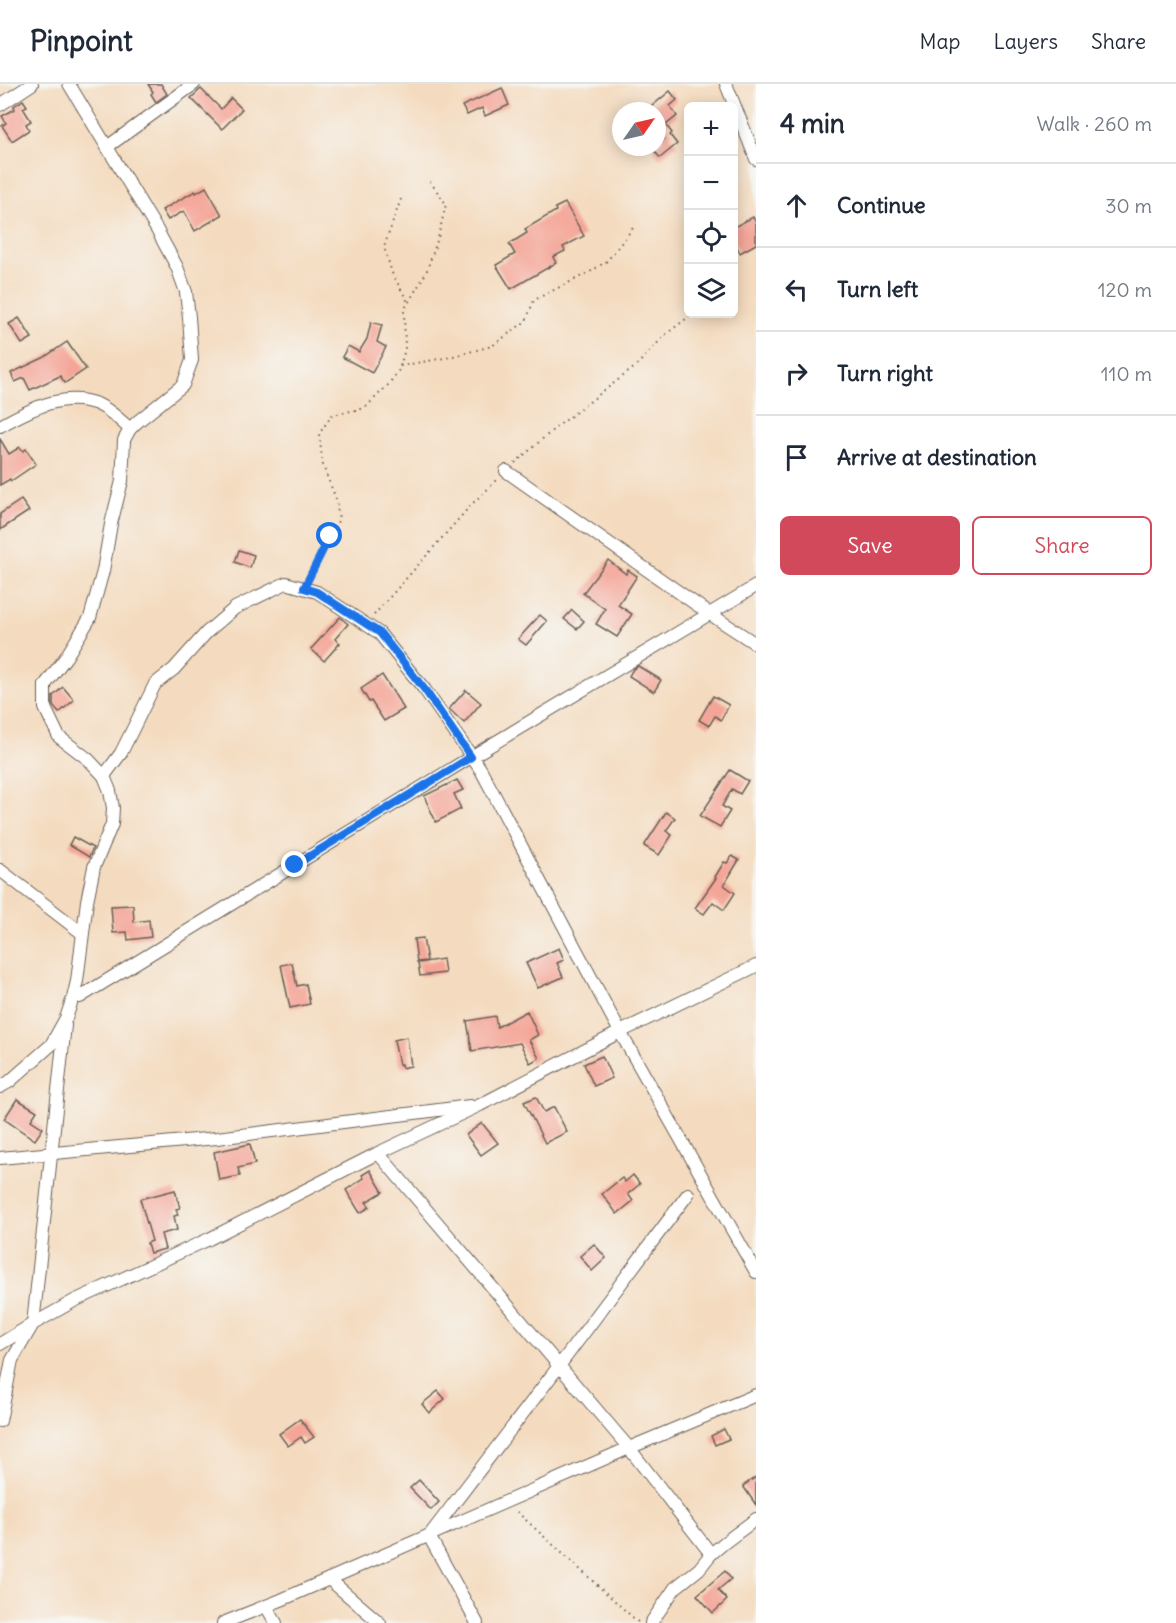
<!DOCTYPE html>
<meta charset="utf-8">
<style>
body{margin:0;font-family:Delius,sans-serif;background:#f6f6f7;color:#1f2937}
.controls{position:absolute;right:18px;top:18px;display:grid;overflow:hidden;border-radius:9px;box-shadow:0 3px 15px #0003}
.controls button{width:54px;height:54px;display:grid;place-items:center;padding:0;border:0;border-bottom:2px solid #e0e1e3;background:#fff;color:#1f2937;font:30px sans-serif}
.compass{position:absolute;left:612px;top:18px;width:54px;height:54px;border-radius:50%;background:#fff;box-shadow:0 3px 15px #0003;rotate:56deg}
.stop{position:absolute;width:18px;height:18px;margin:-14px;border:4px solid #1a73e8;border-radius:50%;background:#fff}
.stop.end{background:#1a73e8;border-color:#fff;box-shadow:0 2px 6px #0008}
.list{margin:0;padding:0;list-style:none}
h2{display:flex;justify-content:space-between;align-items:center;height:78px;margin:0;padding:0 24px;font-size:26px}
h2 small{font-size:20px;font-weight:400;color:#747a83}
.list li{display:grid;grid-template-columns:39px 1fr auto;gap:18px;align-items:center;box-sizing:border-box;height:84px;padding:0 24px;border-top:2px solid #e0e1e3}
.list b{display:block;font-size:22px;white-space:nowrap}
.list em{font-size:20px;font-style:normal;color:#747a83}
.actions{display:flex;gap:12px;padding:18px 24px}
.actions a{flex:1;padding:14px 0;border:2px solid #d1495b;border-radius:9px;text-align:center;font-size:21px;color:#d1495b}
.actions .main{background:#d1495b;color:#fff}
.icon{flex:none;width:33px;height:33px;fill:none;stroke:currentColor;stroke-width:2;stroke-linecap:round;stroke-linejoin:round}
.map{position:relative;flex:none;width:756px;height:1539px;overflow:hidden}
header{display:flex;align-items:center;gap:36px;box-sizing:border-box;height:84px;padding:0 30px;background:#fff;border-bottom:2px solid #e0e1e3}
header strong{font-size:28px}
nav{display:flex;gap:33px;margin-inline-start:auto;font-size:21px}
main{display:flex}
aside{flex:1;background:#fff}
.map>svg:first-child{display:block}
</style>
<header>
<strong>Pinpoint</strong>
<nav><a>Map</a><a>Layers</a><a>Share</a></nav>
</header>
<main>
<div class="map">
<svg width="756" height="1539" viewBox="0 0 756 1539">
<rect width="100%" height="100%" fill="#f6f6f2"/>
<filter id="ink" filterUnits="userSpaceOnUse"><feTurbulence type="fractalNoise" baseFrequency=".0167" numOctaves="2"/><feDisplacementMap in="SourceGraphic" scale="12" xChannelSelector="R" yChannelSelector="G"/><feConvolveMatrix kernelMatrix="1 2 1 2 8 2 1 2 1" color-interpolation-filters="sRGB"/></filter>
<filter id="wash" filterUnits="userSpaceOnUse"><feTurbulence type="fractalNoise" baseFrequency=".008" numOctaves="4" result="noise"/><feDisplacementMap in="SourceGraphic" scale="24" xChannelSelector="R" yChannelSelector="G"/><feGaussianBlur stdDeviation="1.35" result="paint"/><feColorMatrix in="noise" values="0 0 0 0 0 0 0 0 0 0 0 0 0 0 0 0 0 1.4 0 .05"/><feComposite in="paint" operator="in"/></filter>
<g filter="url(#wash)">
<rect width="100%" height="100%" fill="#f4dbbf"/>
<g id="blocks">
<!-- building -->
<g fill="#f4a597">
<polygon points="148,0 161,0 167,10 156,18 151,10 153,8"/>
<polygon points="502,4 509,21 485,32 482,24 467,31 462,22"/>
<polygon points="201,5 221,25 231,14 242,25 222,45 191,14"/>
<polygon points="670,7 677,16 670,22 677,32 666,41 672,49 670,51 677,60 660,74 653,65 664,55 658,48 657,49 657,27 646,27"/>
<polygon points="23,16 27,22 23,24 31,37 26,40 29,46 12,57 2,42 6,39 2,32 15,25 14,22"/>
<polygon points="206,103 222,131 195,147 184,127 168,136 162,126 195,107 196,109"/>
<polygon points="565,119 584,152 563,163 565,167 553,173 556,179 511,205 496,181 515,170 509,160 527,149 525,145 556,127 555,124"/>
<polygon points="753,133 756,139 756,160 740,169 734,157 734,143"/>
<polygon points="19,234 32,254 22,260 9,240"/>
<polygon points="371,238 382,241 377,258 386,263 372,289 342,273 348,262 359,268 367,255"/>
<polygon points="67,258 86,285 65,299 60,292 30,306 24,294 15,298 11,289 43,274"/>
<polygon points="0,355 9,370 20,363 23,367 26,365 36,380 11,397 10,395 0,401"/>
<polygon points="21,416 29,427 0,446 0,430"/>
<polygon points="239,466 254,471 250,484 235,478"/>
<polygon points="608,476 626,490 628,486 637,492 618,521 632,530 617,553 596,540 605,525 583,509"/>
<polygon points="572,526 584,537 577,545 564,535"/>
<polygon points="540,531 547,537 526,561 518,555"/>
<polygon points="340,533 348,540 335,555 340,559 324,577 311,565"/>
<polygon points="638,582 661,596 654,608 629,592 633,585"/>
<polygon points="382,591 404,625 384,637 371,617 369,618 361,605"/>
<polygon points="63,603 74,616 59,629 53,622 53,612"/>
<polygon points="466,606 481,619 464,639 449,625"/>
<polygon points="713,612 729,621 721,636 715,632 709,642 699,636"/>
<polygon points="730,686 748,697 740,710 732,705 722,722 730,727 720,743 700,732"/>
<polygon points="457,696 463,706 454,710 461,725 436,738 424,712"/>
<polygon points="666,728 675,734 666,747 672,751 659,771 644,762"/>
<polygon points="73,753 93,764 89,773 69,761"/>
<polygon points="732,772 739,776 724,801 735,809 724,826 713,818 704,830 695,824 716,794 715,793 724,778 727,779"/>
<polygon points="133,821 134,838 149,836 151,853 128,856 127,848 113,849 111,822"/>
<polygon points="423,854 427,877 417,878 414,855"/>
<polygon points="559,864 564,876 557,879 563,893 538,904 526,879"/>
<polygon points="443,875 445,889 420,892 418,879"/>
<polygon points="292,879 297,902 306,900 310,920 290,924 281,881"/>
<polygon points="527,927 538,951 529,956 539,974 530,979 520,959 472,967 467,937 495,932 497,943"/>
<polygon points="407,953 411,982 402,984 401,980 399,981 394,956"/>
<polygon points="602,972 612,994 594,1002 584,980"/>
<polygon points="536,1013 544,1028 554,1023 567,1048 545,1059 524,1018"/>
<polygon points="17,1015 37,1027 31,1036 43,1044 35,1056 4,1035"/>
<polygon points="482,1039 498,1059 481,1071 466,1051"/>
<polygon points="250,1060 255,1080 238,1084 240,1092 219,1096 214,1068"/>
<polygon points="370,1086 383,1108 366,1118 370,1123 360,1129 346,1106 364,1094 362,1091"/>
<polygon points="633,1091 640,1100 628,1110 633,1117 617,1130 602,1110 622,1094 625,1098"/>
<polygon points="175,1106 180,1124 176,1125 178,1131 174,1132 177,1146 161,1150 165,1165 150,1169 147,1159 152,1157 140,1115"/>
<polygon points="594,1160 606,1174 592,1187 580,1172"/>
<polygon points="438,1307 445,1315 429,1329 422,1320"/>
<polygon points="300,1335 314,1353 305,1359 301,1353 288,1362 279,1350"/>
<polygon points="724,1345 729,1355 715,1361 711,1352"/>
<polygon points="756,1393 756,1421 743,1402"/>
<polygon points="419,1396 439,1418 431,1426 410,1404"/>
<polygon points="725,1487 731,1495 718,1506 727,1516 713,1529 697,1511"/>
</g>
</g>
</g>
<g filter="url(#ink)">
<use href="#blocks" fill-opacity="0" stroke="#685f55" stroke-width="1.5"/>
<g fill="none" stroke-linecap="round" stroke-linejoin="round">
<!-- minor casing -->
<g stroke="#685f55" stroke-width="14">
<g id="minor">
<polyline points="726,0 756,75"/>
<polyline points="0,21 32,0"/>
<polyline points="107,63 194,0"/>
<path d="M 0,342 C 29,326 63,307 97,320 C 109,325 120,336 130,345"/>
<polyline points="506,387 710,530 756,560"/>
<polyline points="104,692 121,669 155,600 174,585 207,548 235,524 286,499 317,508 379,549 425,606 481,686 620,948 756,1188"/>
<polyline points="0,786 82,849"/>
<polyline points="80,913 471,673 756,502"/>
<polyline points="0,1003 9,998 51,961 66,934 73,914 77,897 87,817 94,783 112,740 113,724 110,707 104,692 88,675 59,653 45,624 45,601 66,573 90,534 103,487 111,440 122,397 124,356 130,345 137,338 183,301 192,276 189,233 186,208 177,183 157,146 69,0"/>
<polyline points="378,1069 629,1364 711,1470"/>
<polyline points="0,1074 217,1054 470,1022"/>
<polyline points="0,1260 33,1240 74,1217 209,1155 378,1069 480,1021 620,948 756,882"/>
<polyline points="0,1337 12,1276 33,1240 65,941"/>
<polyline points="329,1495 380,1539"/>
<polyline points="266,1522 276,1539"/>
<polyline points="223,1539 281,1516 629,1364 756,1311"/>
<polyline points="477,1539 429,1452 559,1282 688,1110"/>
<polyline points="651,1539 675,1504 699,1485 711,1470 724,1459 756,1435"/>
</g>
</g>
<!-- path -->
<g stroke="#685f55" stroke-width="2" stroke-dasharray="1.5 4.5" stroke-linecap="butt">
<polyline points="401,115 384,163 392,189 408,218"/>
<polyline points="400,282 450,273 492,262 526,237 534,216 590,188 607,177 633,144"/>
<polyline points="515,379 554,345 635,283 665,251 691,231"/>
<polyline points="310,492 339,435 336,415 323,382 319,350 332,331 365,324 388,301 399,286 405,265 404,226 426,189 438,154 446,120 429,96"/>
<polyline points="374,531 471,421 498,395"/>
<polyline points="517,1428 639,1539"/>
</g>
<!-- minor -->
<use href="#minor" stroke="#fff" stroke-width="12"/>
</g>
</g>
<g fill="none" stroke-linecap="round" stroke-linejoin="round" filter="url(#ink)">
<!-- route -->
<polyline stroke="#1a73e8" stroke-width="8" points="295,781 471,673 425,606 380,549 317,508 304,504 330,452"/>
</g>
</svg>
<div class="controls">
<button>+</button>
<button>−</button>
<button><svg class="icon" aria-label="locate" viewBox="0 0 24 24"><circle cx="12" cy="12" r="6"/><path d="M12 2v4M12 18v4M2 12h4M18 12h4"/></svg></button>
<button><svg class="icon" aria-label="layers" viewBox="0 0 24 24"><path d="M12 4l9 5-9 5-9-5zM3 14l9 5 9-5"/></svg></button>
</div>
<svg class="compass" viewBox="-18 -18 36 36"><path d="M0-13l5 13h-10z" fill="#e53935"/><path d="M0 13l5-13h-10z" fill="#747a83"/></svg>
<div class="stop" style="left:330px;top:452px"></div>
<div class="stop end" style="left:295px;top:781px"></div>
</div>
<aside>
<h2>4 min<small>Walk · 260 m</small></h2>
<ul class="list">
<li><svg class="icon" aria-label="ahead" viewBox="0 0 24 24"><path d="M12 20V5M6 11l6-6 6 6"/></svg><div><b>Continue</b></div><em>30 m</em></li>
<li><svg class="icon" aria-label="left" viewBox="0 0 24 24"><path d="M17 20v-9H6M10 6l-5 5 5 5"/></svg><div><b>Turn left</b></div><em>120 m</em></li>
<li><svg class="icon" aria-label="right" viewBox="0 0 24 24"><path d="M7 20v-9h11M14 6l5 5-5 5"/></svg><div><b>Turn right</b></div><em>110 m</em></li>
<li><svg class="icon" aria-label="arrive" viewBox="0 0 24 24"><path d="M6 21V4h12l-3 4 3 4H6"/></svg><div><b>Arrive at destination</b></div></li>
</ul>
<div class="actions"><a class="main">Save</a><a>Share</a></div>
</aside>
</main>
